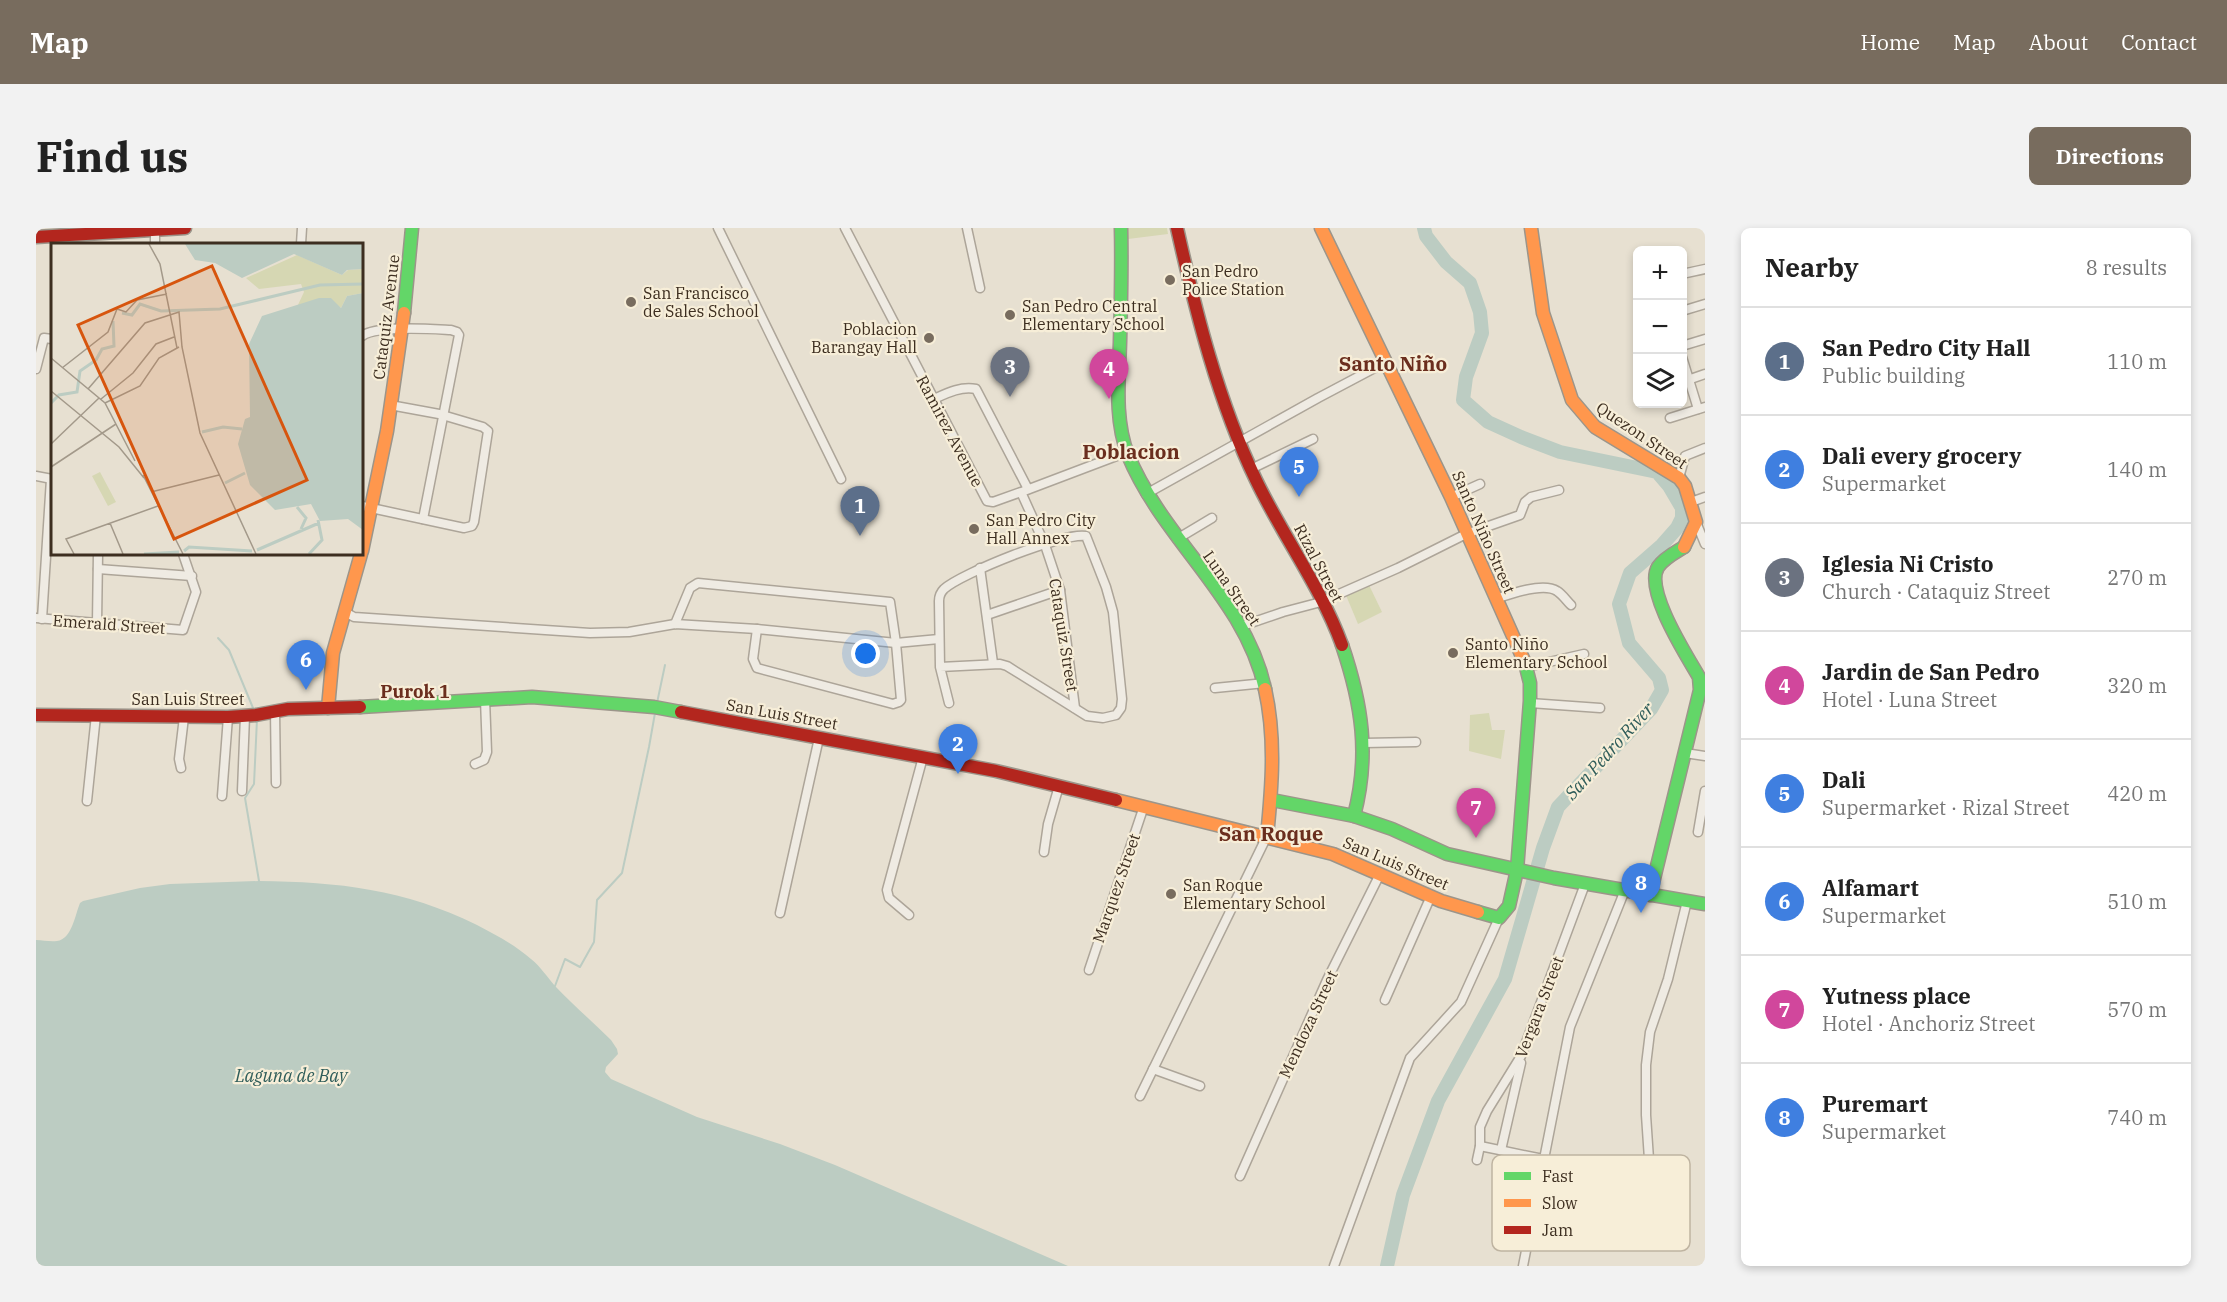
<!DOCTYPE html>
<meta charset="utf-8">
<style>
body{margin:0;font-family:"IBM Plex Serif",serif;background:#f2f2f2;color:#222}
.controls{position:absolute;right:18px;top:18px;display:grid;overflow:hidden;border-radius:9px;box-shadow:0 3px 9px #0003}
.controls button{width:54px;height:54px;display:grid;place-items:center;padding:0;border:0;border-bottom:2px solid #e0e0e0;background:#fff;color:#222;font:30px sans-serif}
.you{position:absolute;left:830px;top:426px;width:21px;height:21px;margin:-15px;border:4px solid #fff;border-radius:50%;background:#1a73e8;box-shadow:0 0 0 9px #1a73e833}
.badge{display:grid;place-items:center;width:39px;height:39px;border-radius:50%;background:#786c5e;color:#fff;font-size:20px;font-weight:700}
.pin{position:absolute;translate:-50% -50px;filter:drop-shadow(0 2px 3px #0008)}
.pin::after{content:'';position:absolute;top:32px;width:21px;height:18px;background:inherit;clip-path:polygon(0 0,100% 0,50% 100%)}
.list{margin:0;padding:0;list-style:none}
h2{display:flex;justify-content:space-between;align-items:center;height:78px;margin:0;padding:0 24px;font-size:26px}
h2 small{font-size:20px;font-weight:400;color:#767676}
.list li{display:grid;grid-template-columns:39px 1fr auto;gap:18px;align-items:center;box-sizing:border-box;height:108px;padding:0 24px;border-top:2px solid #e0e0e0}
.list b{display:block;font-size:22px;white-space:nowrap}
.list p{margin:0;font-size:20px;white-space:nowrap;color:#767676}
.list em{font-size:20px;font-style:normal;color:#767676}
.icon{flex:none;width:33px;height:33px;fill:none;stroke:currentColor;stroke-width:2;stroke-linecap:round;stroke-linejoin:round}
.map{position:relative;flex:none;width:1669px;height:1038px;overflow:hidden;border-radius:9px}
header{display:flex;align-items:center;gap:36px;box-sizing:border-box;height:84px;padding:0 30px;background:#786c5e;color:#fff}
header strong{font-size:28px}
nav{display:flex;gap:33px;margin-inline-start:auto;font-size:21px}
.intro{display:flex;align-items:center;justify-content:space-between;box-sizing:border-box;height:144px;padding:0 36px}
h1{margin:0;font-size:42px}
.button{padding:15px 27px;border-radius:9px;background:#786c5e;color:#fff;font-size:21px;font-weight:700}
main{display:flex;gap:36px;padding:0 36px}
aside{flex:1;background:#fff;border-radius:9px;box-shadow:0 3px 9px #0003}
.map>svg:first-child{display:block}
</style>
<header>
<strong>Map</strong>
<nav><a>Home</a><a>Map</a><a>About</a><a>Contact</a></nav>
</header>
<div class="intro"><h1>Find us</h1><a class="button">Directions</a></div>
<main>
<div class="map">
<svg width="1669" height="1038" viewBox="0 0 1669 1038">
<rect width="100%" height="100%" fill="#e7e0d1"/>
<!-- green -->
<g fill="#d6d7b3">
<polygon points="1092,0 1131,0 1132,6 1092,11"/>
<polygon points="1332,355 1346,384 1322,396 1309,365"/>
<polygon points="1453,485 1456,502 1469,502 1465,531 1433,523 1434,487"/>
</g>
<!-- water -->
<path fill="#bcccc2" d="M 223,653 C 303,654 368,661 441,697 C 460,707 479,717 495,731 C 505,739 511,749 519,758 C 537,777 557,794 575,812 L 581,821 L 582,826 L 570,839 L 569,844 L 575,851 L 661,889 L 744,916 L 799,937 L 1032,1038 L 0,1038 L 0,712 C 7,712 14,714 21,713 C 36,711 39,687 44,675 L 47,673 L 104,660 L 134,656 Z"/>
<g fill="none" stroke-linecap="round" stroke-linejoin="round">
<!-- stream -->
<g stroke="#bcccc2" stroke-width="2">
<polyline points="182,410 193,422 217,480"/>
<polyline points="621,475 629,437"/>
<polyline points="221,491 218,556 209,570 223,653"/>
<polyline points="519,758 529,731 544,739 558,714 561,672 586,645 613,519 619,485"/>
</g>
<!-- river -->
<polyline stroke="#bcccc2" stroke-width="14" points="1351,1038 1367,967 1402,873 1469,751 1507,620 1522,579 1615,481 1626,462 1623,450 1593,415 1583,376 1594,345 1626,317 1641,300 1646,290 1646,280 1633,258 1621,244 1524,224 1485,209 1452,194 1427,172 1430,149 1446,105 1444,84 1434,55 1410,34 1390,8 1388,0"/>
<!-- street casing -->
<g stroke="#ada599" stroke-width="11">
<g id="street">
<polyline points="682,0 805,251"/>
<polyline points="809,0 951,273 957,274 985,264 1009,317 1024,362 1039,480"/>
<polyline points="931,0 944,60"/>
<polyline points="119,16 119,2"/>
<polyline points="265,16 266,0"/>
<polyline points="1646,46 1669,41"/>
<polyline points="1646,83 1669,76"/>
<path d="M 326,108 C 341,97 395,101 415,102 L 421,104 L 423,107 L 387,291"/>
<polyline points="1646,118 1669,111"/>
<polyline points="1646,129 1662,181"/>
<polyline points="0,141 8,110 16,111"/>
<polyline points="1646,154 1669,146"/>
<path d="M 898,171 C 911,165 925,158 940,161 L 992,261"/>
<polyline points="1634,190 1669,179"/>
<polyline points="1215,241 1277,211"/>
<polyline points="0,248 16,251"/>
<polyline points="1643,250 1649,228 1669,220"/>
<polyline points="988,263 1091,224"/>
<polyline points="1110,266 1282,170 1350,134"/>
<polyline points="1415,269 1444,256"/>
<polyline points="1655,274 1669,269"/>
<polyline points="326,278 428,300 436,298 438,294 452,203 447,199 403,186 354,177"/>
<polyline points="1660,294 1669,316"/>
<polyline points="1141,311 1176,290"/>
<polyline points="944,340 957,435"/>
<polyline points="62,341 156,348"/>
<path d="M 1460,371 C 1474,366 1507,354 1521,363 C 1526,366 1531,373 1535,377"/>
<polyline points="309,384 318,389 554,405 593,404 639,396 721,401 860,415 903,411"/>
<polyline points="951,387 1024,362"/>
<polyline points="0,390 147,402 160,364 147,326"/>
<polyline points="6,391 15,251"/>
<polyline points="61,395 62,326"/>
<polyline points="639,396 654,360 662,355 854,374 860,415 865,472 863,474 857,476 721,440 717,431 721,401"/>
<polyline points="1206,398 1247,384 1285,374 1362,340 1430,306 1484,287 1489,274 1495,269 1523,262"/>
<path d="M 904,439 L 964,436 L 971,438 L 1051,488 L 1067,490 L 1080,487 L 1085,480 L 1086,471 L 1077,384 L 1070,359 L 1050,308 C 1028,304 926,345 908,361 C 904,365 903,368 903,373 L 904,439 L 913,475"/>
<polyline points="1491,439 1548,426"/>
<polyline points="1179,460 1229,455"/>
<polyline points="1494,475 1564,480"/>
<polyline points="239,482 240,555"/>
<polyline points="1328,515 1380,514"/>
<polyline points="1649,525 1669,528"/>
<polyline points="439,536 448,532 451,524 449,471"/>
<polyline points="145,540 143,531 148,489"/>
<polyline points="206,563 209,488"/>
<polyline points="186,568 192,489"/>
<polyline points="51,573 60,487"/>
<polyline points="1662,604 1669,563"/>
<polyline points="1008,624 1012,596 1023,558"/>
<polyline points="744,685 783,510"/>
<polyline points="873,687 853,670 851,662 887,529"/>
<polyline points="1053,742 1108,578"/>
<polyline points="1349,772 1395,668"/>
<polyline points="1117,841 1164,858"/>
<polyline points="1104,868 1231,608"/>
<polyline points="1444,918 1507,931"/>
<polyline points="1465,922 1485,835"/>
<polyline points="1441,932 1444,918 1444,899 1451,883 1485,828 1549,656"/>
<polyline points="1204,948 1291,752 1344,646"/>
<polyline points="1497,985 1538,992 1542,988 1544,959"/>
<polyline points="1618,1005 1610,887 1610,837 1614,804 1632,751 1651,673"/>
<polyline points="1298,1038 1374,830 1425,774 1463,690"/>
<polyline points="1487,1038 1534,799 1589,662"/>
</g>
</g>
<!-- fast casing -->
<g stroke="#9c958a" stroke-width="15">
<g id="fast">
<path d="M 1085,0 C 1086,38 1085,76 1084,114 C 1083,151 1078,191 1092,227 C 1127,312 1210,371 1229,461"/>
<polyline points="368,85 376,0"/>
<path d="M 1306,417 C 1326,476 1334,527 1318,588"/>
<polyline points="324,479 496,469 618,479 645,484"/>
<polyline points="1236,572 1318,588 1356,601 1411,626 1518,650 1669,676"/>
<path d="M 1614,667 L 1664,462 L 1663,449 C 1651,428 1608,362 1622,339 C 1628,330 1640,324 1648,319"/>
<polyline points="1442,684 1463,690 1473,678 1481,642 1494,473 1494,455 1489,435"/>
</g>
</g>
<!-- slow casing -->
<g stroke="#9c958a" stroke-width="15">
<g id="slow">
<polyline points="1285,0 1415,269 1489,435"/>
<polyline points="1495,0 1507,85 1536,172 1559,199 1643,250 1649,258 1660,294 1648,319"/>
<polyline points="326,323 351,203 368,85"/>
<path d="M 1229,461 C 1240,510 1236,559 1231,608"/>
<polyline points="292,480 297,425 325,326"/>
<polyline points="1080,572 1297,626 1405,673 1442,684"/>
</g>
</g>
<!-- jam casing -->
<g stroke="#9c958a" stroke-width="15">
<g id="jam">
<path d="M 1141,0 C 1160,85 1182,173 1220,252 C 1246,307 1285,359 1306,417"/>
<polyline points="0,9 149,0"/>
<polyline points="645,484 960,543 1080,572"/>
<polyline points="0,487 192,489 220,487 252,481 324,479"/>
</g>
</g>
<!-- street -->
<use href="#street" stroke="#efebe3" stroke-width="8"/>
<!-- fast -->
<use href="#fast" stroke="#63d668" stroke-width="12"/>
<!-- slow -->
<use href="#slow" stroke="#ff974d" stroke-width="12"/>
<!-- jam -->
<use href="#jam" stroke="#b3261e" stroke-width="12"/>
</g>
<!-- markers -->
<g fill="#786c5e" stroke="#f7eed8" stroke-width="2">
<circle cx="1134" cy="52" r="6"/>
<circle cx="595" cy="74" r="6"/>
<circle cx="974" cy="87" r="6"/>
<circle cx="893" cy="110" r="6"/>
<circle cx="938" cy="301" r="6"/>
<circle cx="1417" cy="425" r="6"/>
<circle cx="1135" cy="666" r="6"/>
</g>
<g text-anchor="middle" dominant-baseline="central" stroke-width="4.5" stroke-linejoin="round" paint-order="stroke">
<!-- poi labels -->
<g font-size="16" fill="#3d2e20" stroke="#f7eed8" text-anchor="start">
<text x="1146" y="43">San Pedro<tspan x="1146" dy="18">Police Station</tspan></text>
<text x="607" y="65">San Francisco<tspan x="607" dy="18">de Sales School</tspan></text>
<text x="986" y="78">San Pedro Central<tspan x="986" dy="18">Elementary School</tspan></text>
<text x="881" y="101" text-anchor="end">Poblacion<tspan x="881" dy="18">Barangay Hall</tspan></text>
<text x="950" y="292">San Pedro City<tspan x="950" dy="18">Hall Annex</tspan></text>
<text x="1429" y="416">Santo Niño<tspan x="1429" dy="18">Elementary School</tspan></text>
<text x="1147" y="657">San Roque<tspan x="1147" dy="18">Elementary School</tspan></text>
</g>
<!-- street labels -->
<g font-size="16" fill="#3d2e20" stroke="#f7eed8">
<text transform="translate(350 89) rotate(-83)">Cataquiz Avenue</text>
<text transform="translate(914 203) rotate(62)">Ramirez Avenue</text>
<text transform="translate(1606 207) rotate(34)">Quezon Street</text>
<text transform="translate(1448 304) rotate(66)">Santo Niño Street</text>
<text transform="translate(1283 335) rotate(62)">Rizal Street</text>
<text transform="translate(1196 360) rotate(55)">Luna Street</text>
<text transform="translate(73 396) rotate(4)">Emerald Street</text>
<text transform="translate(1028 407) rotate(81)">Cataquiz Street</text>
<text x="152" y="471">San Luis Street</text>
<text transform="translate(746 486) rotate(10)">San Luis Street</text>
<text transform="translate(1360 635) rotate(23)">San Luis Street</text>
<text transform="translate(1080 660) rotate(-71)">Marquez Street</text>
<text transform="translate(1503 779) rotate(-69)">Vergara Street</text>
<text transform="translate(1272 796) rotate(-65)">Mendoza Street</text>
</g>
<!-- neighbourhood labels -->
<g font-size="18" font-weight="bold" fill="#6b2e1e" stroke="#f7eed8">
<text x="379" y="463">Purok 1</text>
</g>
<!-- water labels -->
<g font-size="18" font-style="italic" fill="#2f5d5a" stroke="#f7eed8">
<text transform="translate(1573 523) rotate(-48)">San Pedro River</text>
<text x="255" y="847">Laguna de Bay</text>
</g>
<!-- quarter labels -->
<g font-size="20" font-weight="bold" fill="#6b2e1e" stroke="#f7eed8">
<text x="1357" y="135">Santo Niño</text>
<text x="1095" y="223">Poblacion</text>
<text x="1235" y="605">San Roque</text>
</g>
</g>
<!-- overview -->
<g transform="translate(15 15)">
<rect width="312" height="312" fill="#e7e0d1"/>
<path d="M 246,12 L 291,32 L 297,27 L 312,26 L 312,50 L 296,53 L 290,65 L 277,55 L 246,64 L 253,49 L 250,41 L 208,46 L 195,35 ZM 49,229 L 65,259 L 57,263 L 41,233 Z" fill="#d6d7b3"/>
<path d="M 134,1 L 312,1 L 312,26 L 296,27 L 291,32 L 243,11 L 191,35 L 164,20 L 144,17 ZM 312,50 L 312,287 L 297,276 L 269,278 L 260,261 L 224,267 L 199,242 L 187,201 L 194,176 L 199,174 L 198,101 L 211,73 L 268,55 L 280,55 L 290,65 L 296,53 Z" fill="#bcccc2"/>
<path fill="none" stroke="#bcccc2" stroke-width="3" d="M 71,70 L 81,72 L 89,61 L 110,68 L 169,66 L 269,42 L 312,41M 0,160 L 8,152 L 26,149 L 29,128 L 45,117 L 51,106 L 63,103 L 62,78M 151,189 L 172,184 L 191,186M 174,240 L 194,230M 246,264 L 255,275 L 250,286M 206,307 L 268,280M 133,308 L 138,304 L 201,308M 93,311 L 128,309M 258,311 L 271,297 L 267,277"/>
<path fill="none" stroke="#a3998a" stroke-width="1.5" d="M 98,1 L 109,21 L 126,105M 0,115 L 54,160 L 84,218M 11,125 L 57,89 L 66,66 L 75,69 L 86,57 L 116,51M 37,146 L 94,80 L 128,69 L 131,104 L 149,190 L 205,311M 0,148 L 68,204 L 93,235M 50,156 L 82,130 L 105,101 L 123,94M 54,160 L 89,143 L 108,115 L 128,104M 0,201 L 48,155M 0,224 L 65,181M 92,232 L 132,311M 100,249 L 168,232M 59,280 L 72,311M 23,311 L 15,296 L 107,263"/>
<path fill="#d7550e" fill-opacity="0.15" stroke="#d7550e" stroke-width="3" d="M 161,23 L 256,237 L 123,296 L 27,82 Z"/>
<rect width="312" height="312" fill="none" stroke="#3d2e20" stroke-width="3"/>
</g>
<!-- legend -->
<rect x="1456" y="927" width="198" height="96" rx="9" fill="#f7eed8" stroke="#bfb4a1" stroke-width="1.5"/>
<rect x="1468" y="944" width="27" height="8" fill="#63d668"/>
<rect x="1468" y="971" width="27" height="8" fill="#ff974d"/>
<rect x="1468" y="998" width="27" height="8" fill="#b3261e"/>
<g font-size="16" fill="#3d2e20">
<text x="1506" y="954">Fast</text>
<text x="1506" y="981">Slow</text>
<text x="1506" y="1008">Jam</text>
</g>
</svg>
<div class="controls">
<button>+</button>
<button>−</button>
<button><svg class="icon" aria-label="layers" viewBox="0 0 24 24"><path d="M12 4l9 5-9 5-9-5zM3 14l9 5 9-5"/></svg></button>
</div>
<div class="you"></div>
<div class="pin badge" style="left:824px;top:308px;background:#5c6f8a">1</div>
<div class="pin badge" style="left:922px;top:546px;background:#3f7fe0">2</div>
<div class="pin badge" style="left:974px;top:169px;background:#6b7280">3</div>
<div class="pin badge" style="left:1073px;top:171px;background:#d1479c">4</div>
<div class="pin badge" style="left:1263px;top:269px;background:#3f7fe0">5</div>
<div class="pin badge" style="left:270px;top:462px;background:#3f7fe0">6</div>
<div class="pin badge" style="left:1440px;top:610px;background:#d1479c">7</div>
<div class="pin badge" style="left:1605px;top:685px;background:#3f7fe0">8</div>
</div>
<aside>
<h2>Nearby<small>8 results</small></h2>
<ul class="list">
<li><span class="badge" style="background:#5c6f8a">1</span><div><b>San Pedro City Hall</b><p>Public building</p></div><em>110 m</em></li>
<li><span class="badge" style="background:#3f7fe0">2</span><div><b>Dali every grocery</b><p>Supermarket</p></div><em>140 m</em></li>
<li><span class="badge" style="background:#6b7280">3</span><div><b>Iglesia Ni Cristo</b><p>Church · Cataquiz Street</p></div><em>270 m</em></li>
<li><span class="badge" style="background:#d1479c">4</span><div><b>Jardin de San Pedro</b><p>Hotel · Luna Street</p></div><em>320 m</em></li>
<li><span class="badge" style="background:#3f7fe0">5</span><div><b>Dali</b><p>Supermarket · Rizal Street</p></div><em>420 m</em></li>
<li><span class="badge" style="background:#3f7fe0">6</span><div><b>Alfamart</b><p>Supermarket</p></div><em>510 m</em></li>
<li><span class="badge" style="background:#d1479c">7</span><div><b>Yutness place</b><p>Hotel · Anchoriz Street</p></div><em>570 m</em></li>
<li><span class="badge" style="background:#3f7fe0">8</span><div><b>Puremart</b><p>Supermarket</p></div><em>740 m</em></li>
</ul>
</aside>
</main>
